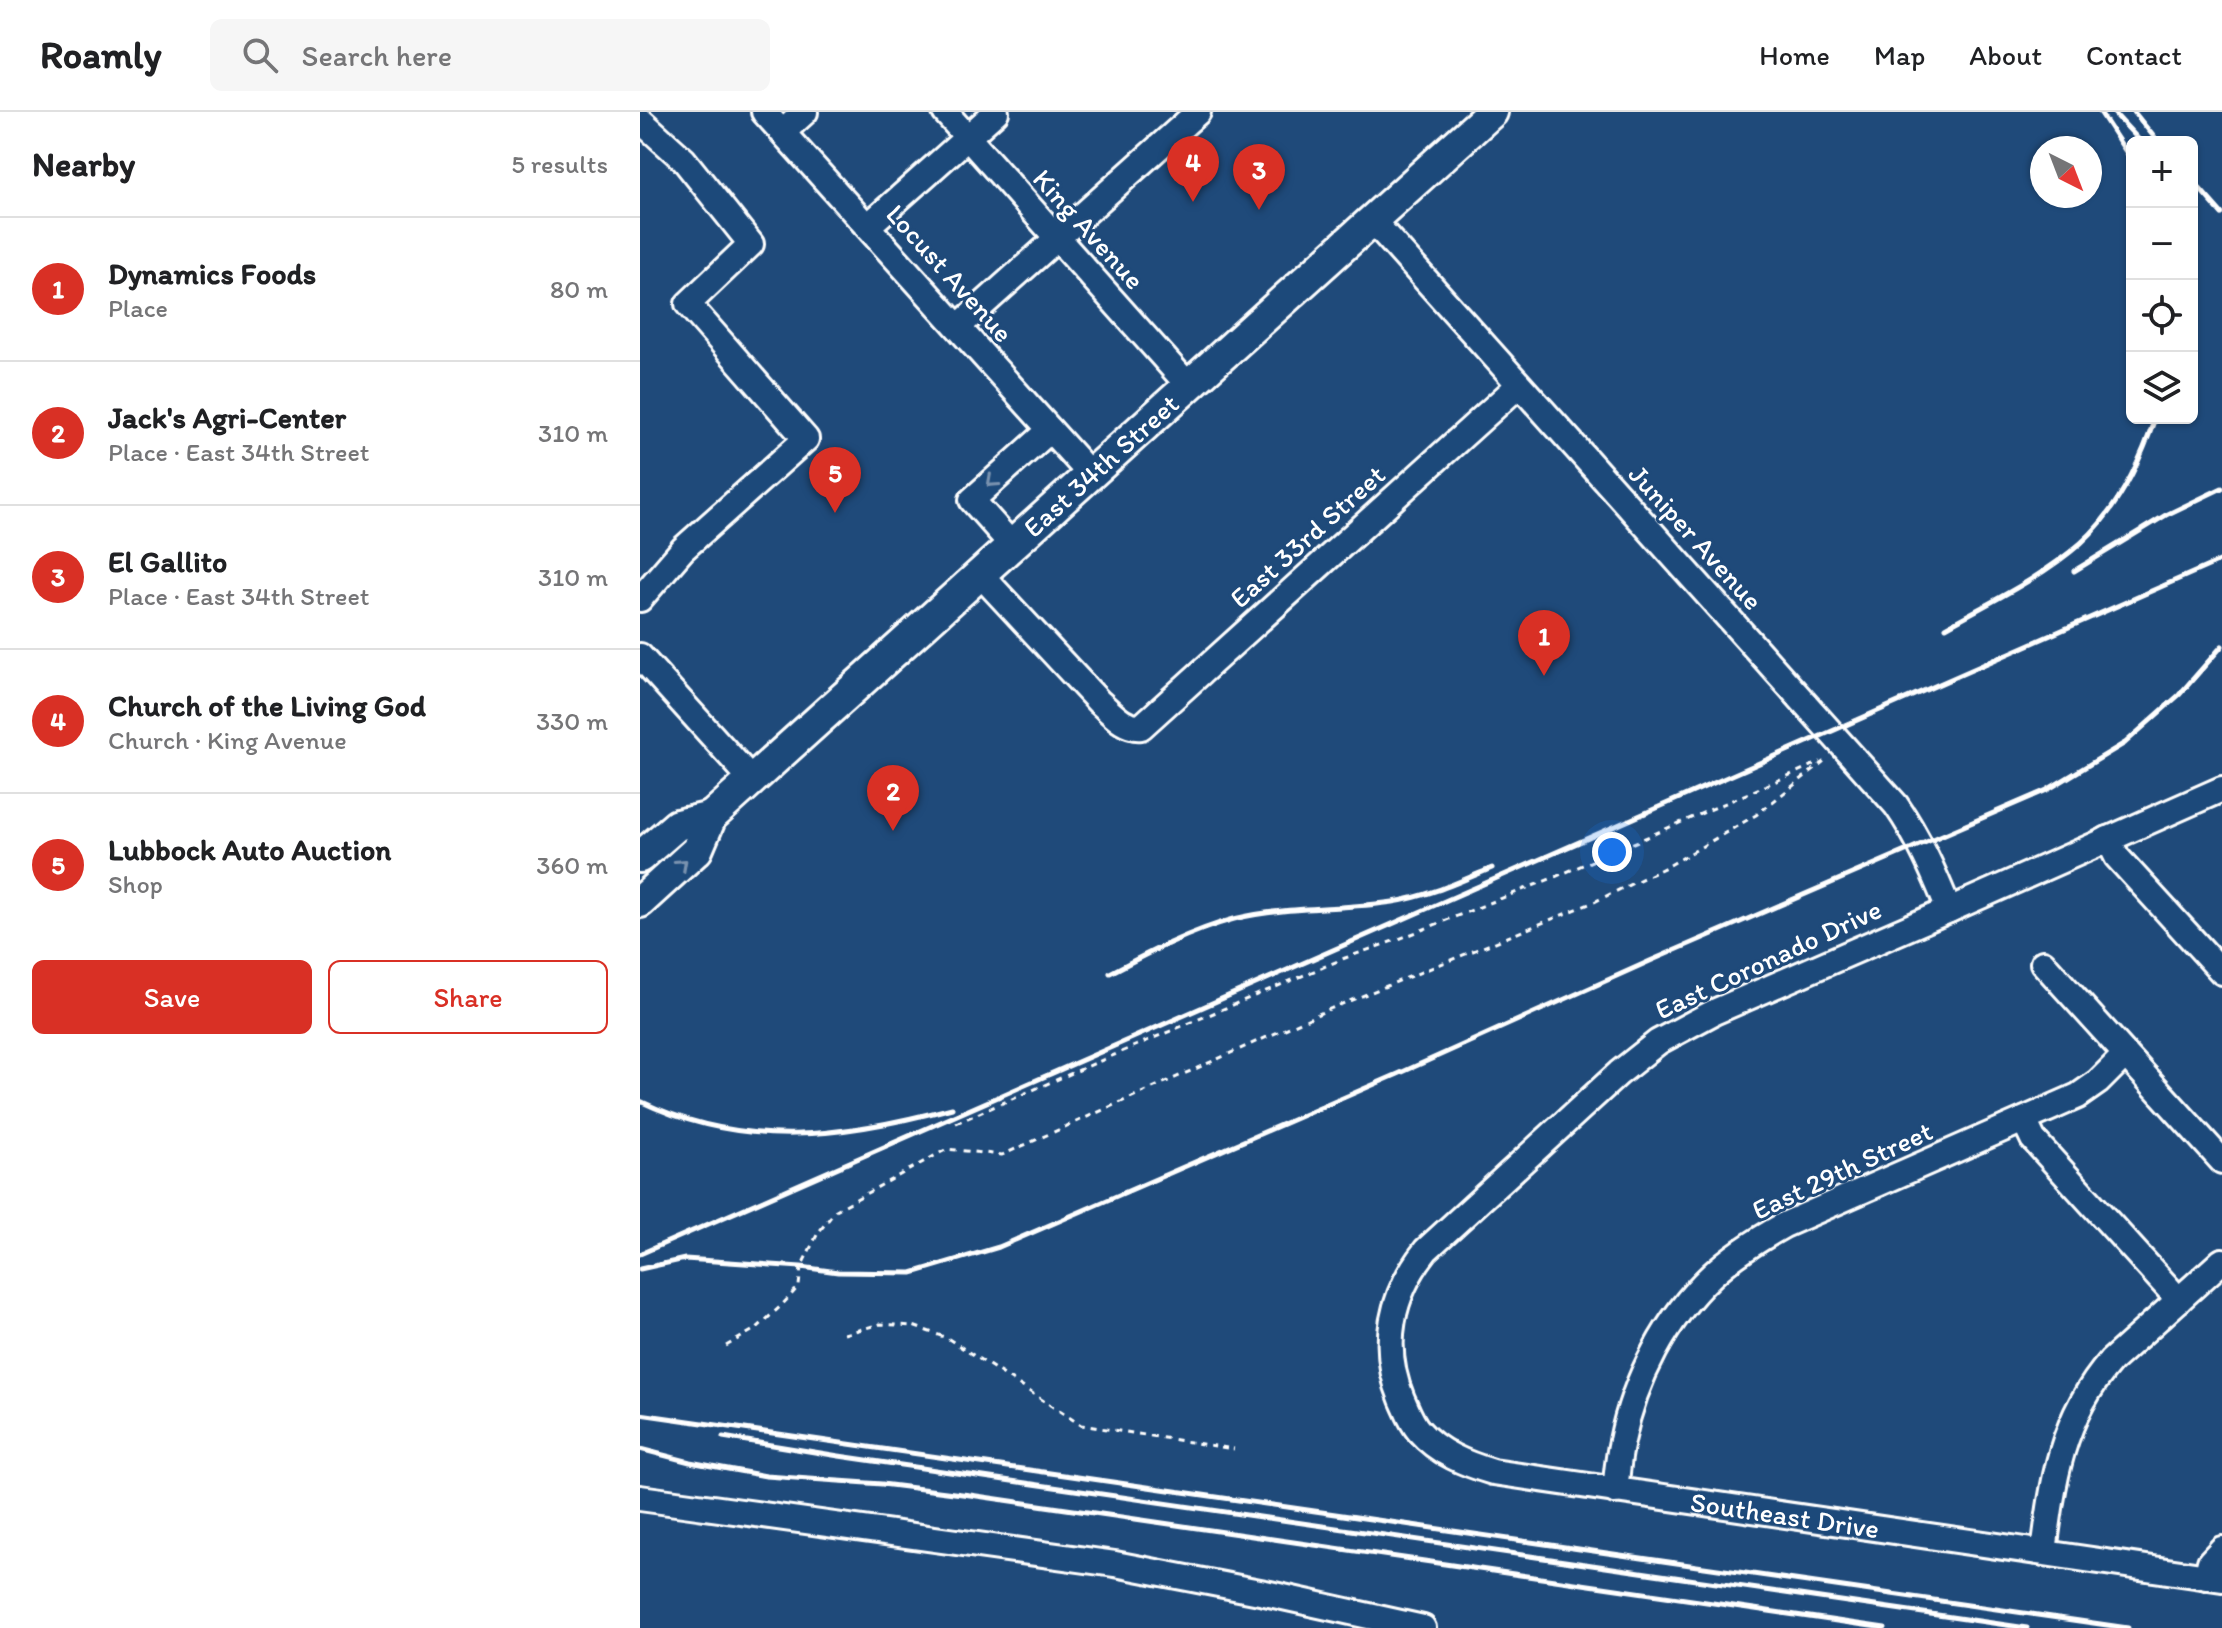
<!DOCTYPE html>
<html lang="en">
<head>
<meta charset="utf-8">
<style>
  body { margin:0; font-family:Itim,sans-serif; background:#f6f6f6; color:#202124 }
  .controls { position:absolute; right:24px; top:24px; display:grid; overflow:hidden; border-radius:12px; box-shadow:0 2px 6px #0004 }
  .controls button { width:72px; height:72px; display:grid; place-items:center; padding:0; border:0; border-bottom:2px solid #e0e0e0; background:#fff; color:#202124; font:40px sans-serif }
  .compass { position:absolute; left:1390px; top:24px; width:72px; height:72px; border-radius:50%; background:#fff; box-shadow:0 2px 6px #0004; rotate:138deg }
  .you { position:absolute; left:972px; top:740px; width:28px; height:28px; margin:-20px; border:6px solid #fff; border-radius:50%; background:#1a73e8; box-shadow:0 0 0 12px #1a73e833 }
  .badge { display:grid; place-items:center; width:52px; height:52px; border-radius:50%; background:#d93025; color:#fff; font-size:26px; font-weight:700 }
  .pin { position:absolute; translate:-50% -66px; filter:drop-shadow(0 2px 4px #0008) }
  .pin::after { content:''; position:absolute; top:42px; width:28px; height:24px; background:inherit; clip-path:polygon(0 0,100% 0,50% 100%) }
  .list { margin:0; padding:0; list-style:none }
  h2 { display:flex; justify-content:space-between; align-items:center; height:104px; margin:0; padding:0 32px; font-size:34px }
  h2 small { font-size:26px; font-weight:400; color:#757577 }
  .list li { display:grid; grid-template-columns:52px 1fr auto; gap:24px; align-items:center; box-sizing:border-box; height:144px; padding:0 32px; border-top:2px solid #e0e0e0 }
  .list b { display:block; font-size:30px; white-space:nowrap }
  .list p { margin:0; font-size:26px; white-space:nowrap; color:#757577 }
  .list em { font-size:26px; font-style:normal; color:#757577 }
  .actions { display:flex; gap:16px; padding:24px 32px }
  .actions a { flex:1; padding:18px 0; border:2px solid #d93025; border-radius:12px; text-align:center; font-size:28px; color:#d93025 }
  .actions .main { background:#d93025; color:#fff }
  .icon { flex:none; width:44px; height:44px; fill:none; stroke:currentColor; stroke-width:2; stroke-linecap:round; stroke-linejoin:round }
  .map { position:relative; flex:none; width:1582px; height:1516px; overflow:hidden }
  header { display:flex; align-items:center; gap:48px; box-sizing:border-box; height:112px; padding:0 40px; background:#fff; border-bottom:2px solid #e0e0e0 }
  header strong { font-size:38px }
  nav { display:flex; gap:44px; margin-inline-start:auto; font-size:28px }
  .search { width:560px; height:72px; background:#f6f6f6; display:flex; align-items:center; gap:20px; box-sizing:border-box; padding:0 28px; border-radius:12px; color:#757577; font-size:30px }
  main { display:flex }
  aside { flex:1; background:#fff }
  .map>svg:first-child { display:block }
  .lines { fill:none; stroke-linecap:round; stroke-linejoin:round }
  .minor-casing { stroke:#fff; stroke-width:30 }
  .major-casing { stroke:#fff; stroke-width:36 }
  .path { stroke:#fff; stroke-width:3; stroke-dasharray:6 6; stroke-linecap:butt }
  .minor { stroke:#1f4a7a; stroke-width:24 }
  .major { stroke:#1f4a7a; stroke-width:30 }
  .rail { stroke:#fff; stroke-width:5 }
  .oneway { stroke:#7992af }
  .labels { text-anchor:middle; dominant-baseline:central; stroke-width:6; stroke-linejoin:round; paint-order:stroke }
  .street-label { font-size:28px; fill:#fff; stroke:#1f4a7a }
</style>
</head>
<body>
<header>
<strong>Roamly</strong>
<div class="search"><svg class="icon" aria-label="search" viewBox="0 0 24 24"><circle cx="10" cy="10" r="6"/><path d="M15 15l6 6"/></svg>Search here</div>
<nav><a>Home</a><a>Map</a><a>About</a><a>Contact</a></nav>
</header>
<main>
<aside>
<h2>Nearby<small>5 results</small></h2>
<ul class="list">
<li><span class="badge">1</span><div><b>Dynamics Foods</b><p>Place</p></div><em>80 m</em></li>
<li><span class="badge">2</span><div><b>Jack's Agri-Center</b><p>Place · East 34th Street</p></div><em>310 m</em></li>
<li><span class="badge">3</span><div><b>El Gallito</b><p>Place · East 34th Street</p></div><em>310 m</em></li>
<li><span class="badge">4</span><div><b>Church of the Living God</b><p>Church · King Avenue</p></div><em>330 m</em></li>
<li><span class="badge">5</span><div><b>Lubbock Auto Auction</b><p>Shop</p></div><em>360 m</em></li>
</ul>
<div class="actions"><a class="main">Save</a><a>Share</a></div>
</aside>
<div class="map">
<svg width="1582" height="1516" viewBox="0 0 1582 1516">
  <rect width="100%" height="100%" fill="#1f4a7a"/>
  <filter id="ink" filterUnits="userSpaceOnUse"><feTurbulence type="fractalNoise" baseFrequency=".0125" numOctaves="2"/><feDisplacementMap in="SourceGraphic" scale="16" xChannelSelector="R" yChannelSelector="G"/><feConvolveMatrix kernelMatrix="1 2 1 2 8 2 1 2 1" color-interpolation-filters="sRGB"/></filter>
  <g filter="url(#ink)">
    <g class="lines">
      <g class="minor-casing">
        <g id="minor">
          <path d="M124,0L450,362"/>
          <path d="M305,0L549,274"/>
          <path d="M143,20L165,0"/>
          <path d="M733,109L1256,693C1279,726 1294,761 1309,798"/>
          <path d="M228,114L356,0"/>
          <path d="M318,215L558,0"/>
          <path d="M372,433L332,388L410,318"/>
          <path d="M340,462L459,590C471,600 484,617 501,615L879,273"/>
          <path d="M0,487L43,437L166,327L48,192L111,132L44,48L0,8"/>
          <path d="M0,544L112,668"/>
          <path id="s1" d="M1582,677L1309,798L1074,900L1018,930L979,961L786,1138C751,1182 740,1234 762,1287C767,1298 771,1310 779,1319C798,1341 826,1352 853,1360L1582,1467"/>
          <path d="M1468,727L1477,745L1582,860"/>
          <path d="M1403,851L1582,1049"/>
          <path d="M1384,1008L1393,1027L1539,1188"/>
          <path d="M975,1379C977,1362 978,1346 982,1329C994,1268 1027,1205 1072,1163C1093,1143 1119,1127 1144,1113L1438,984L1458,970L1485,943"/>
          <path d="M0,1386L475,1452L625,1481L783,1516"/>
          <path d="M1404,1440C1413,1369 1421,1306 1471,1249L1582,1149"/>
          <path d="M1566,1465L1570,1450L1582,1437"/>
        </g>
      </g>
      <g class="major-casing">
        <g id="major">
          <path d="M0,745L37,713L71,705"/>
          <path id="s2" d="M0,790L57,738L71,705L852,0"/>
        </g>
      </g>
      <g class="path">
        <path d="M316,1011L509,928L705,846L759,827L915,765L1180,650"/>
        <path d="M204,1222L240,1212L273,1214L307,1226L441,1313L594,1337"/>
        <path d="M86,1234L117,1216L142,1193L159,1174L161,1155L178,1121L196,1098L307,1037L362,1043L692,896L954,790L1030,753L1116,703L1187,647"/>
      </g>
      <use href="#minor" class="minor"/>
      <use href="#major" class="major"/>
      <g class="rail">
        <path d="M1460,0L1492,49"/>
        <path d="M1473,0L1501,30"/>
        <path d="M1494,0L1518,30"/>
        <path d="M1552,68L1582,102"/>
        <path d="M1434,459L1526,403L1582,376"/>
        <path d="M1306,515C1352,489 1401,466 1441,431C1477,399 1500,351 1515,306"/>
        <path d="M470,861C510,840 550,819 594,807C646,794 701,798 753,790C787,785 821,769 852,756"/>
        <path d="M0,989C104,1039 205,1025 312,996"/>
        <path d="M0,1142L1582,448"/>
        <path d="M0,1157L45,1147L161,1155L198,1160L272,1161L359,1135L758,962L1010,849L1407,678L1485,631L1539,583L1582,534"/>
        <path d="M0,1302L1488,1516"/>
        <path d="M83,1325L199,1344L1387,1516"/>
        <path d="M0,1337L50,1350L126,1364L242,1372L330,1383L1245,1516"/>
      </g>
    </g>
    <defs><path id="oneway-chevron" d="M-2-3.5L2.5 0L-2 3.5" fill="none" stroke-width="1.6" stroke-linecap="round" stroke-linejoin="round" transform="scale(2)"/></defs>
    <g class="oneway">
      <use href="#oneway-chevron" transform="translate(352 370) rotate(138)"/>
      <use href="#oneway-chevron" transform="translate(42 752) rotate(-42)"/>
    </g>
  </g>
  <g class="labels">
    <g class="street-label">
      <text transform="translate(449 117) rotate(48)">King Avenue</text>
      <text transform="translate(310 161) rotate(48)">Locust Avenue</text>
      <text stroke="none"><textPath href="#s2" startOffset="638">East 34th Street</textPath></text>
      <text transform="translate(667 424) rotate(-42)">East 33rd Street</text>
      <text transform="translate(1056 425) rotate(48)">Juniper Avenue</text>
      <text transform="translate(1128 847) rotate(-25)">East Coronado Drive</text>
      <text transform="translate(1202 1058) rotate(-25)">East 29th Street</text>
      <text stroke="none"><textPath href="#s1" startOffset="1506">Southeast Drive</textPath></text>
    </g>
  </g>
</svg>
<div class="controls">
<button>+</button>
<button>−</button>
<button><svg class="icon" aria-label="locate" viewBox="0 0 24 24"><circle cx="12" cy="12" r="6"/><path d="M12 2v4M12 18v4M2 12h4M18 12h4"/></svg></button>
<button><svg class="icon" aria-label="layers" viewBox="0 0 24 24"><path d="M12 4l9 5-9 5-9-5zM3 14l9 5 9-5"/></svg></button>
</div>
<svg class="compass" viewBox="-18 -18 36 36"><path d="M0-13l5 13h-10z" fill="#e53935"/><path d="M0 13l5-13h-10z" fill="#757577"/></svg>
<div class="you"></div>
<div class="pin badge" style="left:904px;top:564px">1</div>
<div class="pin badge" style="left:253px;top:719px">2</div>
<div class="pin badge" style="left:619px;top:98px">3</div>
<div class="pin badge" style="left:553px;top:90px">4</div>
<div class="pin badge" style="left:195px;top:401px">5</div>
</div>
</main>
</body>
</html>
